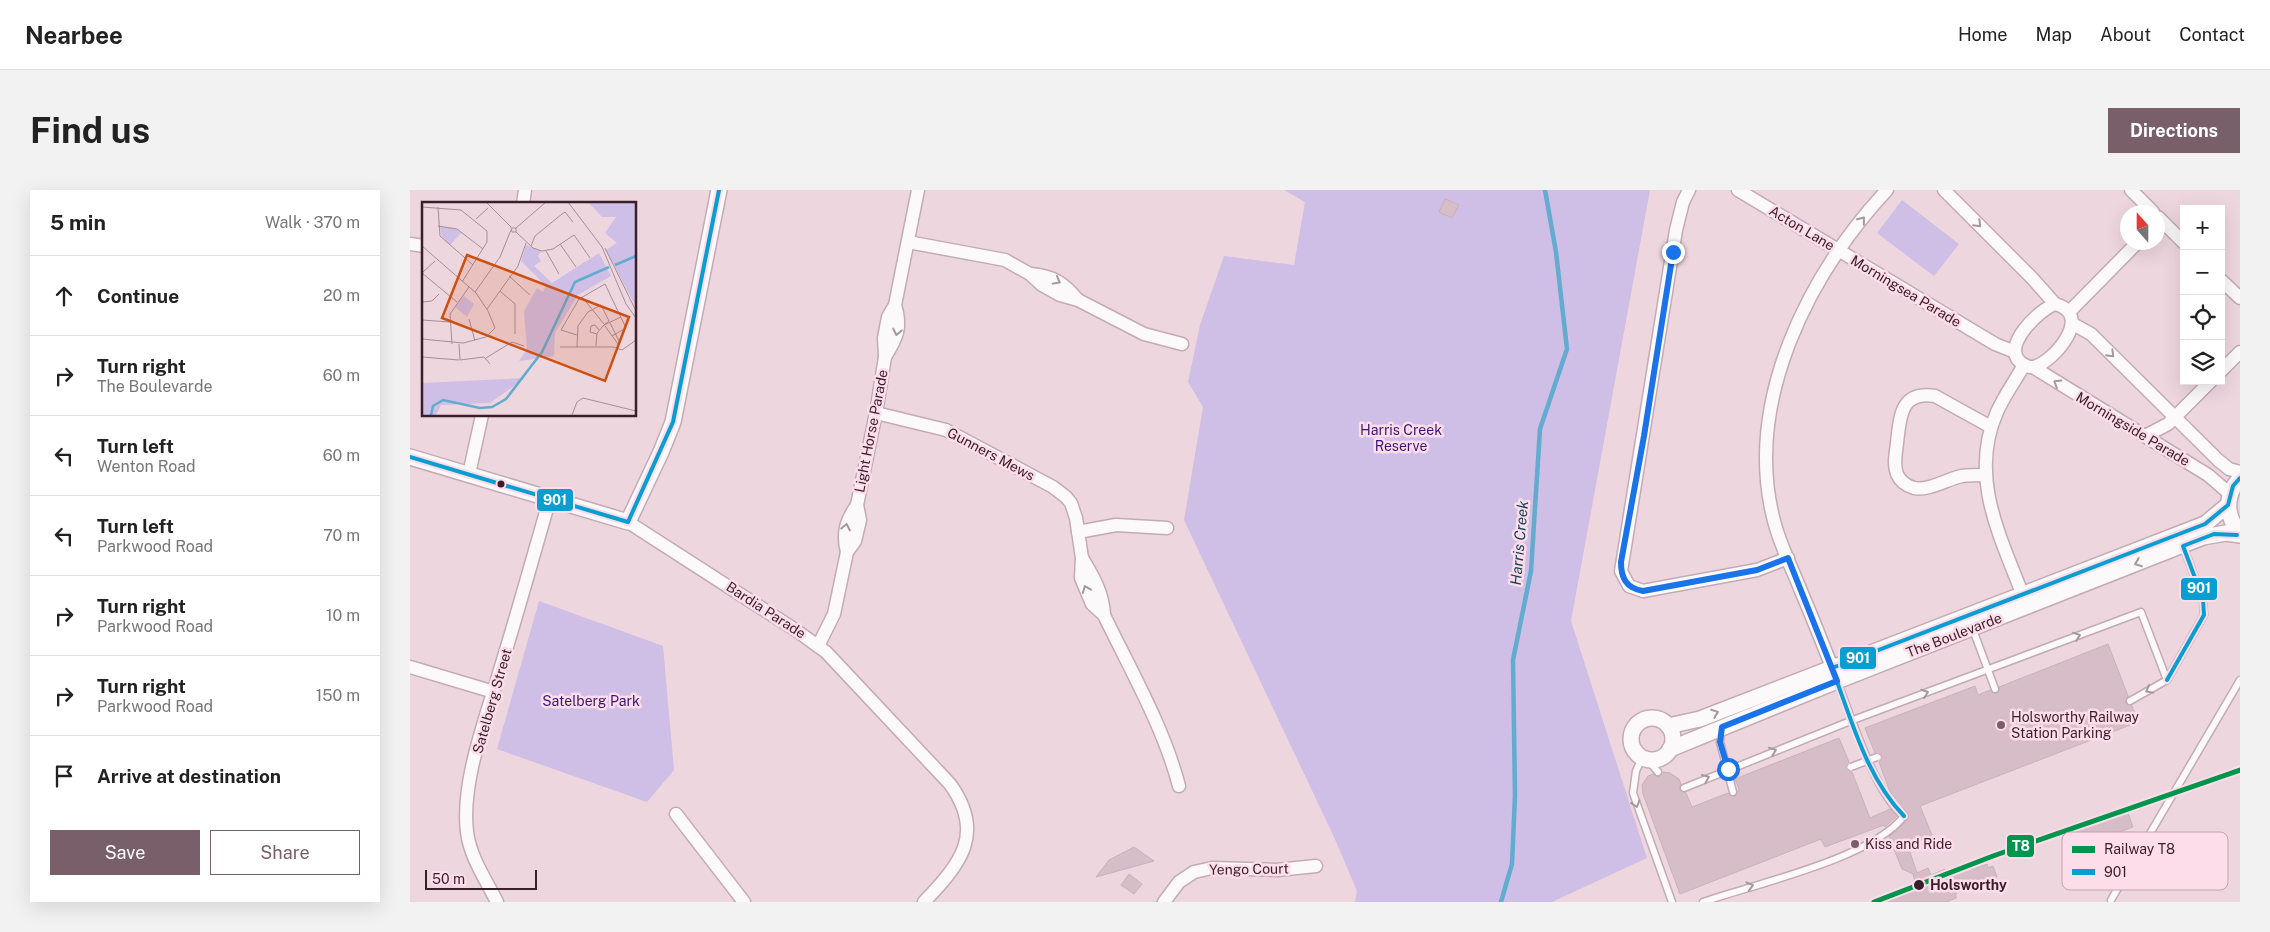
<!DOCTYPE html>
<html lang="en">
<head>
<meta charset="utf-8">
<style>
  body { margin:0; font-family:"Public Sans",sans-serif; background:#f2f2f2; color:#222 }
  .controls { position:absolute; right:15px; top:15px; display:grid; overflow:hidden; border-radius:0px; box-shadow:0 5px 20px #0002 }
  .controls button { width:45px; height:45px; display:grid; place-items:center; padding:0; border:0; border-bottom:1px solid #e0e0e0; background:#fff; color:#222; font:25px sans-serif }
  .compass { position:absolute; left:1710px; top:15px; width:45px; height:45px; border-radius:50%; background:#fff; box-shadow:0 5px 20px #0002; rotate:339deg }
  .scale { position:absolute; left:15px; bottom:12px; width:112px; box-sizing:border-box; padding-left:5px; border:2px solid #3a1f2b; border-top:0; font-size:14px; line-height:18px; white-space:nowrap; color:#3a1f2b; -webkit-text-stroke:4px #fcdde9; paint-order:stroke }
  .stop { position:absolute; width:15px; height:15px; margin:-11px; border:4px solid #1a73e8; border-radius:50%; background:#fff }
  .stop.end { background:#1a73e8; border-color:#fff; box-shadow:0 1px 5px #0008 }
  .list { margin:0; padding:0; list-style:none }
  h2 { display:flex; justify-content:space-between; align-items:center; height:65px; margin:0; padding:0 20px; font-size:21px }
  h2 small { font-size:16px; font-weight:400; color:#767676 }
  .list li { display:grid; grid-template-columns:32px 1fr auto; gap:15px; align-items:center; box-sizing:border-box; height:80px; padding:0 20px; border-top:1px solid #e0e0e0 }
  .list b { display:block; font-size:19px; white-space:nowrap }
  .list p { margin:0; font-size:16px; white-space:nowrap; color:#767676 }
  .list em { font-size:16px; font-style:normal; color:#767676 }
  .actions { display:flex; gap:10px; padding:15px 20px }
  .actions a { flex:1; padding:11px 0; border:1px solid #795f6a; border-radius:0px; text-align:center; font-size:18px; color:#795f6a }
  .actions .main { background:#795f6a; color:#fff }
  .icon { flex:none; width:28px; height:28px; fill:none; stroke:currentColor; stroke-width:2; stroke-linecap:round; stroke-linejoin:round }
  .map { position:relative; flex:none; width:1830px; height:712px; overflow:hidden; border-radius:0px }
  header { display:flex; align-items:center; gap:30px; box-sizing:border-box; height:70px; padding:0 25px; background:#fff; border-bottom:1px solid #e0e0e0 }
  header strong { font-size:24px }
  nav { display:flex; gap:28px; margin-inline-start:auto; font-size:18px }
  .intro { display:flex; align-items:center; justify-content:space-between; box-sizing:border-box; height:120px; padding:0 30px }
  h1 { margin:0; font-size:35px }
  .button { padding:12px 22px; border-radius:0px; background:#795f6a; color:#fff; font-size:18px; font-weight:700 }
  main { display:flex; gap:30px; padding:0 30px }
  aside { flex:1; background:#fff; border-radius:0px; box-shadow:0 5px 20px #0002 }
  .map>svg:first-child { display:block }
  .green { fill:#cfbee5 }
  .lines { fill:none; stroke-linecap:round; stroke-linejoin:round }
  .stream { stroke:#63abcf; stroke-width:4.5 }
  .building { fill:#d6bdc7; stroke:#c9b1bb }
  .service-casing { stroke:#c3abb5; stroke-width:9 }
  .minor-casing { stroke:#c3abb5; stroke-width:15 }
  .tertiary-casing { stroke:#c3abb5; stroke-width:18 }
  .service { stroke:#fcf9fa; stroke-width:6 }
  .minor { stroke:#fcf9fa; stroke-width:12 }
  .tertiary { stroke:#fcf9fa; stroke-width:15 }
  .service-bridge-casing { stroke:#c3abb5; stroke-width:9; stroke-linecap:butt }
  .service-bridge { stroke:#fcf9fa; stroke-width:6 }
  .bus-1-casing { stroke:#fcdde9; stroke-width:8 }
  .bus-1 { stroke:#099ed2; stroke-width:4 }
  .rail-1-casing { stroke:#fcdde9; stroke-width:9 }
  .rail-1 { stroke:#00954c; stroke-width:5 }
  .oneway { stroke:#a5979d }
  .route { stroke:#1a73e8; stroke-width:6 }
  .bus-dot { fill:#3a1f2b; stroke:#fcdde9; stroke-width:2 }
  .poi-dot { fill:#795f6a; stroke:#fcdde9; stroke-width:2 }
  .labels { text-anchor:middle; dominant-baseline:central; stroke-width:5; stroke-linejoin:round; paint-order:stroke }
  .street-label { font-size:14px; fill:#3a1f2b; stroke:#fcdde9 }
  .park-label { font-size:14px; fill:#391676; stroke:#fcdde9 }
  .poi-label { font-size:14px; fill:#3a1f2b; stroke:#fcdde9; text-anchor:start }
  .stop-label { font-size:14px; font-weight:bold; fill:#3a1f2b; stroke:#fcdde9; text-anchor:start }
  .water-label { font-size:15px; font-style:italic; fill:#164257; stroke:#fcdde9 }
  .inset-river { fill:none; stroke:#63abcf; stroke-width:2.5 }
  .inset-road { fill:none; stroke:#a68d97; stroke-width:1 }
  .view { fill:#ce5011; fill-opacity:0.15; stroke:#ce5011; stroke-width:2.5 }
  .inset-edge { fill:none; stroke:#3a1f2b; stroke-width:2.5 }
  .key { fill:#fcdde9; stroke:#c2a4b0; stroke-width:1 }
  .key-label { font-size:14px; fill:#3a1f2b }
  .line-badge { stroke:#fcdde9; stroke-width:2 }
  .badge-label { font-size:14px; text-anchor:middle; font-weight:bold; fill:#fff }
</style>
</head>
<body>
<header>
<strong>Nearbee</strong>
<nav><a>Home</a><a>Map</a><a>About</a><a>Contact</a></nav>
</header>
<div class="intro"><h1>Find us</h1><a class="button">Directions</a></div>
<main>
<aside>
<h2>5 min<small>Walk · 370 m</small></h2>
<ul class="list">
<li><svg class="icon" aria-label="ahead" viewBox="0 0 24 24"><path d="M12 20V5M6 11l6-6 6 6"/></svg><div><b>Continue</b></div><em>20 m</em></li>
<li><svg class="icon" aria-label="right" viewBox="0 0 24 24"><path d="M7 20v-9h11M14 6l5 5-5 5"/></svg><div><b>Turn right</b><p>The Boulevarde</p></div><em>60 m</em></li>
<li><svg class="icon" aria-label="left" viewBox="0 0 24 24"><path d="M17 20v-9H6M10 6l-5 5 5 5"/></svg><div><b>Turn left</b><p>Wenton Road</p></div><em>60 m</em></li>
<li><svg class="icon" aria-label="left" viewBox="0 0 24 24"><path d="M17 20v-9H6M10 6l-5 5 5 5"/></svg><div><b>Turn left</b><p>Parkwood Road</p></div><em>70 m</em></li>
<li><svg class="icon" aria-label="right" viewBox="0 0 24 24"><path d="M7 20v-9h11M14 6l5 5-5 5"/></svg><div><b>Turn right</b><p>Parkwood Road</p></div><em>10 m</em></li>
<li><svg class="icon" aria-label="right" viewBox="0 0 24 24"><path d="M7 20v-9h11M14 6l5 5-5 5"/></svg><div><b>Turn right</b><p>Parkwood Road</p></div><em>150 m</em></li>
<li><svg class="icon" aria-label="arrive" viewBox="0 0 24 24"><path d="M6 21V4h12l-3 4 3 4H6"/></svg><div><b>Arrive at destination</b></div></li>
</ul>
<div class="actions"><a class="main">Save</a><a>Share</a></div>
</aside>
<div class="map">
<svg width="1830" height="712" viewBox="0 0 1830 712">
  <rect width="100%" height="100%" fill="#eed6df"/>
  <g class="green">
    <path d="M874,0H1240L1161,431L1237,668L1142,712H945L947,701L924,647L774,330L793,217L778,192L790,135L814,66L884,75L895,12Z"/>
    <path d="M1492,10L1549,54L1524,86L1467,43Z"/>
    <path d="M129,411L253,456L264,580L237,612L87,559Z"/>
  </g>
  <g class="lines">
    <path class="stream" d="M1091,712L1102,674L1105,606L1103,470L1121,381L1130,239L1157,159L1146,62L1135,0"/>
  </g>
  <g class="building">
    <path d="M1035,9L1049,15L1042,28L1029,22Z"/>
    <path d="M1698,454L1718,506L1715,513L1722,516L1728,532L1510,616L1522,645L1504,653L1505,656L1499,659L1507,683L1518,678L1521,685L1535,679L1538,686L1562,677L1563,679L1577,674L1578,678L1583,676L1587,687L1546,702V708L1537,712H1477L1507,699L1503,684L1492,679L1479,647L1497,630L1499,625L1480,602L1469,572L1472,568L1471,565L1465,563L1455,538L1565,496L1568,505L1580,500L1586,504L1590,500L1589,497Z"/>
    <path d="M1429,548L1439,572L1436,578L1442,582L1460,628L1480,619L1487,626L1475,637L1474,635L1415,657L1411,649L1270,704L1233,604L1232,595L1238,586L1243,584L1249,587L1253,582L1260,583L1269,589L1271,594L1270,600L1276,603L1282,617L1318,603L1325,607L1329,599L1325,589Z"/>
    <path d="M1718,623L1723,637L1664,659L1658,643Z"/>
    <path d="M724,657L744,671L686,687L699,670Z"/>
    <path d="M719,684L732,694L724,704L711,695Z"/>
  </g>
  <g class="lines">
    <g class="service-casing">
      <g id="service">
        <path d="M1562,437L1585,499"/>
        <path d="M1720,511L1757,490L1794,425L1793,409L1773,356"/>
        <path d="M1311,538L1310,552L1323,602"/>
        <path d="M1232,568L1226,581L1223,603L1262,712"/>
        <path d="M1238,570L1248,582"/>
        <path d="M1274,598L1443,530L1731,422L1757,490"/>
        <path d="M1701,710L1830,490"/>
        <path d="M1293,712C1345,694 1463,668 1494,626C1465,604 1441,526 1427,491"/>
      </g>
    </g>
    <g class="minor-casing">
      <g id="minor">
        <path d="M1279,0L1273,12L1266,40L1211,381L1219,396L1233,401L1347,380L1378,368"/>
        <path d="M1328,0L1585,154L1605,162"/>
        <path d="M1534,0L1622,88L1645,114"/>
        <path d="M1721,0L1743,22"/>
        <path d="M113,14L115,0"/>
        <path d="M1748,27L1774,53"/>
        <path d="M498,52L595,70L620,84L632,95L650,105L668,110L734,144L772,154"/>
        <path d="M0,54L14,56"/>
        <path d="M620,84C643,86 653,92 668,110"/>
        <path d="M1811,90L1830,108"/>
        <path d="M1645,114C1684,124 1645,171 1624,177C1620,178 1614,175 1610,172C1592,155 1629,120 1645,114Z"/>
        <path d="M1660,121L1728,52"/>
        <path d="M1663,134L1681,144L1808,270L1819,279L1830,282"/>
        <path d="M475,167C487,148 492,137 485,115"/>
        <path d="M1623,177L1798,285L1820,304"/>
        <path d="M1811,181L1830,162"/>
        <path d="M466,223L536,240L643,297L656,307L661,313L666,328L672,368L671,388L682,414L694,425C720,479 754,538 769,596"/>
        <path d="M1735,246L1758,234L1801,191"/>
        <path d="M59,284L72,225"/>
        <path d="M1575,285C1568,285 1560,285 1552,286C1537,289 1519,301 1504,298C1497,296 1490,291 1487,284C1483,274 1486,263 1487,253C1490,228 1490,200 1525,206L1581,237"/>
        <path d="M218,332L387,441L416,462L540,594C576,644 550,674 514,712"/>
        <path d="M668,342L706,335L757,338"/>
        <path d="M437,362C432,343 436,331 447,315"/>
        <path d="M672,368C683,386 693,403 694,425"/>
        <path d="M1612,403C1589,344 1559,285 1587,222C1594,206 1605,191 1614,175"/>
        <path d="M408,456L424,424L437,362L445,351L450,330L447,315L466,223L475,167L474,148L478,127L485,115L508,0"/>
        <path d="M0,477L84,502"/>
        <path d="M1425,485C1414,457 1403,429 1391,401C1382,378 1370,355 1364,331C1333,213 1398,85 1477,0"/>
        <path d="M266,624L334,712"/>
        <path d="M87,712C76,690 60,667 57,642C51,593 75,531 89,483C107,425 123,367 140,308"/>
        <path d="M754,712L769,692L784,682L802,678L867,680L906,676"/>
      </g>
    </g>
    <g class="tertiary-casing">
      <g id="tertiary">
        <path d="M0,267L218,332L251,262L263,232L309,0"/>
        <path d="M1830,288C1815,305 1815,326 1830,343"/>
        <circle cx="1242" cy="549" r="21"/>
        <path d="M1258,536L1290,529L1795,334L1818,315"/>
        <path d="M1260,559L1427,491L1793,347L1816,343L1830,345"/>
      </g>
    </g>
    <use href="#service" class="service"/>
    <use href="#minor" class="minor"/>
    <use href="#tertiary" class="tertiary"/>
    <g class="service-bridge-casing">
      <path id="service-bridge" d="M1441,577L1467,567"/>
    </g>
    <use href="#service-bridge" class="service-bridge"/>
    <g class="bus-1-casing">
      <g id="bus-1">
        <path d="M0,267L218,332"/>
        <path d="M218,332L263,232L309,0"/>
        <path d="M1757,490L1794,425L1793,409L1773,356L1804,344L1827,345"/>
        <path d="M1494,626C1456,587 1441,528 1422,478L1795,334L1818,315L1823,296L1830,288"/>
      </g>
    </g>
    <use href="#bus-1" class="bus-1"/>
    <g class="rail-1-casing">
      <path id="rail-1" d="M1464,712L1583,666L1830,580"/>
    </g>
    <use href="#rail-1" class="rail-1"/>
  </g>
  <defs><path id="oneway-chevron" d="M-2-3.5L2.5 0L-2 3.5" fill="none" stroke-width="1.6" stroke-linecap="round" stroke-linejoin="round" transform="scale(1.25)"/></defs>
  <g class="oneway">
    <use href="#oneway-chevron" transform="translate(1452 30) rotate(-51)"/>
    <use href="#oneway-chevron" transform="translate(1568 34) rotate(45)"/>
    <use href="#oneway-chevron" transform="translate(647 91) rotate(29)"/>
    <use href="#oneway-chevron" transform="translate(487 142) rotate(102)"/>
    <use href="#oneway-chevron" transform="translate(1701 164) rotate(45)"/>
    <use href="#oneway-chevron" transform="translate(1647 193) rotate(-148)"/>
    <use href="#oneway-chevron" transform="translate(436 337) rotate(-79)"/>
    <use href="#oneway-chevron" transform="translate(1728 373) rotate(159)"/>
    <use href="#oneway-chevron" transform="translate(676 399) rotate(-112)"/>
    <use href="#oneway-chevron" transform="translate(1667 446) rotate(-21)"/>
    <use href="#oneway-chevron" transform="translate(1739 500) rotate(151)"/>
    <use href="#oneway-chevron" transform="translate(1515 503) rotate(-20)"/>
    <use href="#oneway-chevron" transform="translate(1305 523) rotate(-21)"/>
    <use href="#oneway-chevron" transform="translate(1363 561) rotate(-22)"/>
    <use href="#oneway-chevron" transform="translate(1296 588) rotate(-23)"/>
    <use href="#oneway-chevron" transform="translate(1226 614) rotate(73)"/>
    <use href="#oneway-chevron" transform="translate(1340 696) rotate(-16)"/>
  </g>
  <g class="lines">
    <path class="route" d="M1263,62L1234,246L1211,372C1211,388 1216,398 1233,401L1347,380L1378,368L1427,491L1312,537L1310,552L1318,579"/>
  </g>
  <g class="bus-dot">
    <circle cx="91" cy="294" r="4.5"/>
    <circle cx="1509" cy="695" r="6"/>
  </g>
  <g class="poi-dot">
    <circle cx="1591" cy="535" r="5"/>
    <circle cx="1445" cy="654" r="5"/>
  </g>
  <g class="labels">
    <g class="street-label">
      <text transform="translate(1392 38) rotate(31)">Acton Lane</text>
      <text transform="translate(1496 101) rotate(31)">Morningsea Parade</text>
      <text transform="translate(1723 239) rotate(31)">Morningside Parade</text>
      <text transform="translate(461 241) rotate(-79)">Light Horse Parade</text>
      <text transform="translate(581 264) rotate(28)">Gunners Mews</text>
      <text transform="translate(356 420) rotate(33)">Bardia Parade</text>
      <text transform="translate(1544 445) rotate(-21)">The Boulevarde</text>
      <text transform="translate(82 511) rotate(-74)">Satelberg Street</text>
      <text transform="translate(839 679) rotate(-1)">Yengo Court</text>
    </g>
    <g class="park-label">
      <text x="991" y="240">Harris Creek<tspan x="991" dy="16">Reserve</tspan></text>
      <text x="181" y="511">Satelberg Park</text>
    </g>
    <g class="poi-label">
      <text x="1601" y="527">Holsworthy Railway<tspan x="1601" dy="16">Station Parking</tspan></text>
      <text x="1455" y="654">Kiss and Ride</text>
    </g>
    <g class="stop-label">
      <text x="1520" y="695">Holsworthy</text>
    </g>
    <g class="water-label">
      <text transform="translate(1109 353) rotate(-85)">Harris Creek</text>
    </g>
  </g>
  <g transform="translate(12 12)">
    <rect width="214" height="214" fill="#eed6df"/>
    <path d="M166,0H214V105L184,48L195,41L183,31L194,15H180ZM18,25L33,26L39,31L28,43L20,35ZM104,43L119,49L116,54L119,59L112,64L130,81L177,51L189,74L156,93L133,131L132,154L97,159L105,147L102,109L115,86L121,90L124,84L99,59ZM42,94L52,102L45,115L33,105ZM103,176L68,201L19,203L14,213H0V181Z" fill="#cfbee5"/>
    <path class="inset-river" d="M193,63L214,54M9,213L11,204L21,198L58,206L70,205L84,197L120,150L153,80L187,65"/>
    <path class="inset-road" d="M64,0L89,25L90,30H94V26H90M146,0L180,45L204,102L214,116M0,5L39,8L65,29V40L40,80M16,5L18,34L51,63M54,17L66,6M16,24L35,27L61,47M94,26L124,0M94,30L111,46L120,49L131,47L152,33L168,56M138,42L154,65M0,44L54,91L66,109L73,126L64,135L41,141L0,137M109,44L113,34L140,12L143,10L151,20M183,46L214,109M124,49L137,72M0,71L35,100M0,71L13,59M87,74L108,93M78,89L93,102V132M53,90L78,55L89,28M160,95L182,122M0,100L10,99L17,92M65,107L96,64L104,41M47,117L53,139M0,118L28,120M187,119L182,123L199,115M188,121L198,141M183,124L196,142M175,132L168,130L169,124L173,123L177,128M155,133L139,128L157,97L183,82L204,126L190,134M30,142L28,112L47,85M37,142L38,158L62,155L68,162M174,144L175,131L182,123M138,145H192L200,148L214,138M155,145L156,124L166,110L179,103L187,119M0,155L37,158M64,156L90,140L102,144M150,213L155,200L161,196L214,209"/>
    <path class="view" d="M45,53L207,115L183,179L20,116Z"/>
    <rect width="214" height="214" class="inset-edge"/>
  </g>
  <rect x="1652" y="642" width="166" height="58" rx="8" class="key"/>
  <rect x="1662" y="656" width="23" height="7" fill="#00954c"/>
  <rect x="1662" y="679" width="23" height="6" fill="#099ed2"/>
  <g class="key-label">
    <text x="1694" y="664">Railway T8</text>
    <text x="1694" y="687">901</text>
  </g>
  <g class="line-badge">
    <rect x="126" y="298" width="38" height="24" rx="5" fill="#099ed2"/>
    <rect x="1770" y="387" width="38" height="24" rx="5" fill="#099ed2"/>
    <rect x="1429" y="456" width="38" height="24" rx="5" fill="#099ed2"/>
    <rect x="1596" y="644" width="29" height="24" rx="5" fill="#00954c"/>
  </g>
  <g class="badge-label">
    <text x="145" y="315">901</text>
    <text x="1789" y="403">901</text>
    <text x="1448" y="473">901</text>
    <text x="1611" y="661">T8</text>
  </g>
</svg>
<div class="controls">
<button>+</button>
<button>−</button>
<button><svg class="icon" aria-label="locate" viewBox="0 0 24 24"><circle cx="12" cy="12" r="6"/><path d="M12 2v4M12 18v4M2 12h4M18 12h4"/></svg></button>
<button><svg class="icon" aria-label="layers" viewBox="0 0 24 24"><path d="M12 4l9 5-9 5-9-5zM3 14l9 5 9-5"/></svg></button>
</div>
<svg class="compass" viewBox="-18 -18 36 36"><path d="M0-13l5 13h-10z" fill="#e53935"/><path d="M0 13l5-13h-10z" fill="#767676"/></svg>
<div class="scale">50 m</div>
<div class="stop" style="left:1318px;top:579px"></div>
<div class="stop end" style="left:1263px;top:62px"></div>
</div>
</main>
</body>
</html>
